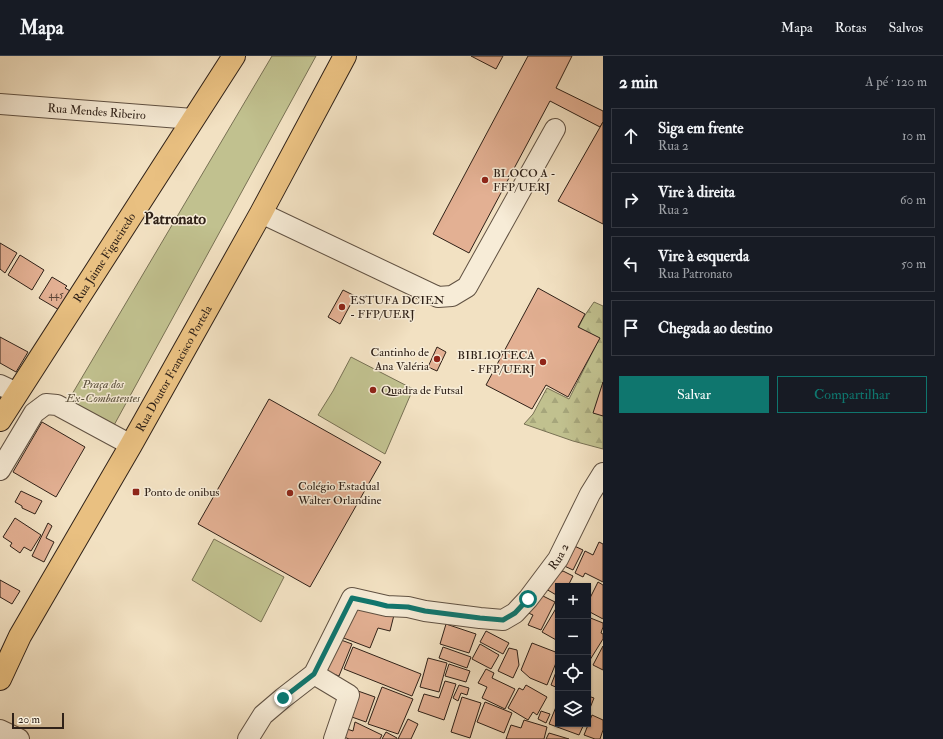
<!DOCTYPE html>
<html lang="pt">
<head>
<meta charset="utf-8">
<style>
  body { margin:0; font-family:"IM FELL Double Pica",serif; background:#20242c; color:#f1f3f6 }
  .controls { position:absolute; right:12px; bottom:12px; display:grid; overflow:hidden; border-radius:0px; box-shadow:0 1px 3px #0004 }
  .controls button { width:36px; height:36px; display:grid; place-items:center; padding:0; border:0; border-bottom:1px solid #363941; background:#171b24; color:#f1f3f6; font:20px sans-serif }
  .scale { position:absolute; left:12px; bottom:10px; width:52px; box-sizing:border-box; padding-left:4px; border:2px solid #2f2118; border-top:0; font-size:11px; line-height:14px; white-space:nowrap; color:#2f2118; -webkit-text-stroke:3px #f7ecd7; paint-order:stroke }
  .stop { position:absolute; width:12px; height:12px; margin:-9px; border:3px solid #0f766e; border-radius:50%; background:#fff }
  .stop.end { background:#0f766e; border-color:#fff; box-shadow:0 1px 4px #0008 }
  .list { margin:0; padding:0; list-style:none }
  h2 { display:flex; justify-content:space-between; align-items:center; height:52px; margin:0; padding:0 16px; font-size:17px }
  h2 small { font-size:13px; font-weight:400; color:#9ea1a6 }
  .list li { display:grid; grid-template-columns:26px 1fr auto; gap:12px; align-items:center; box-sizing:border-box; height:56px; margin:0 8px 8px; padding:0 8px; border:1px solid #363941; border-radius:0px }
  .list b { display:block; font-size:15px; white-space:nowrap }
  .list p { margin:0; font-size:13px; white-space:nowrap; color:#9ea1a6 }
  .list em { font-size:13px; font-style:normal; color:#9ea1a6 }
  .actions { display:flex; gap:8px; padding:12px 16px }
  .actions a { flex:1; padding:9px 0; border:1px solid #0f766e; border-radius:0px; text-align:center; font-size:14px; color:#0f766e }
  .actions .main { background:#0f766e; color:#fff }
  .icon { flex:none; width:22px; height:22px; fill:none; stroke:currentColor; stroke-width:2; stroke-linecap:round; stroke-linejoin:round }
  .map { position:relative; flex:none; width:603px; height:683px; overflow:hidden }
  header { display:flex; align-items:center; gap:24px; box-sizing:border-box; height:56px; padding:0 20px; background:#171b24; border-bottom:1px solid #363941 }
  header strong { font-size:19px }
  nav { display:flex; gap:22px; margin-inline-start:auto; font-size:14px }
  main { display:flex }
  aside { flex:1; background:#171b24 }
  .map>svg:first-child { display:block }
  .forest { fill:url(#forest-firs); stroke:#787154 }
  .green { fill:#c1c18f; stroke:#787154 }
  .building { fill:#e3b093; stroke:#2f2118 }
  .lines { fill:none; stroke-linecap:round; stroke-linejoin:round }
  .minor-casing { stroke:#605142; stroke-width:22 }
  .major-casing { stroke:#2f2118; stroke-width:24 }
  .minor { stroke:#f7ecd7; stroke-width:20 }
  .major { stroke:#e9c081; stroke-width:22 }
  .route { stroke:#0f766e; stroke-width:5 }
  .poi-dot { fill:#8f2418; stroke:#f7ecd7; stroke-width:1.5 }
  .labels { text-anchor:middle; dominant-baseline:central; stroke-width:3; stroke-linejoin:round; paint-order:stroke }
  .number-label { font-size:10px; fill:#5c4537 }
  .street-label { font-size:12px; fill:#2f2118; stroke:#f7ecd7 }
  .poi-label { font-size:12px; fill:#2f2118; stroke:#f7ecd7; text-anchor:start }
  .park-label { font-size:12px; font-style:italic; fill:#5b513c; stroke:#f7ecd7 }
  .district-label { font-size:16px; font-weight:bold; fill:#2f2118; stroke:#f7ecd7 }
</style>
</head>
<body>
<header>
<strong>Mapa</strong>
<nav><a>Mapa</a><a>Rotas</a><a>Salvos</a></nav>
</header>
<main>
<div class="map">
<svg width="603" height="683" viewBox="0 0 603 683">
  <defs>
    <pattern id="forest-firs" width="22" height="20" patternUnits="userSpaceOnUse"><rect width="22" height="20" fill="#c1c18f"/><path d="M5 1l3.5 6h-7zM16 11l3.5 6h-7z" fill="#a6a67b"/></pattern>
  </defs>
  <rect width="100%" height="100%" fill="#f2e1c2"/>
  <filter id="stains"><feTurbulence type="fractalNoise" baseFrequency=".005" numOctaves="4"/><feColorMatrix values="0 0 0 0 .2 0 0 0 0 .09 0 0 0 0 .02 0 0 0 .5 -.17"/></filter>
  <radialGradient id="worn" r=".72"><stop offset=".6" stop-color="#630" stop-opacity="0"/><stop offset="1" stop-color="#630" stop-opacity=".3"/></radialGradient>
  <path class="forest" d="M594,246L603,250V393L573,385L524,368L533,358L547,332L569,343L599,283L578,272L585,259Z"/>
  <g class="green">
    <path d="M272,0H316L113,371L68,345Z"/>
    <path d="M351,301L413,333L385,398L318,359L333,335Z"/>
    <path d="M214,483L284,521L261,566L192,524Z"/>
  </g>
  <g class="building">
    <path d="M471,0H503L496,13Z"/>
    <path d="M528,0H572L556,32L603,55V66L600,71L550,45L469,197L433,178Z"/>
    <path d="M603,66V168L558,145Z"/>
    <path d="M0,187L17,197L5,217L0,213Z"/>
    <path d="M20,199L44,214L32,234L8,219Z"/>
    <path d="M52,221L67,230L65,232L72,236L61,255L39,242Z"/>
    <path d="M538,232L585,258L578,271L600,282L568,341L546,329L532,353L486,329Z"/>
    <path d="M343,234L355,240L340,268L328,261Z"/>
    <path d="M0,281L28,296L16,316L0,307Z"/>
    <path d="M437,291L446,296L437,315L428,311Z"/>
    <path d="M603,326V360L593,357Z"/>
    <path d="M269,343L381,406L310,531L198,468Z"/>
    <path d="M42,366L85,391L56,441L13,416Z"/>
    <path d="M21,435L42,445L35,458L22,452V450L15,446Z"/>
    <path d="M15,462L41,479L31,495L24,491L20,497L10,490L12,487L3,481Z"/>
    <path d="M48,467L52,470L46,482L54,486L44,506L32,500Z"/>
    <path d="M599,486L603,488V526L585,517L583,521L575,517L585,495L593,499Z"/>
    <path d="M570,488L583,494L573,514L560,508Z"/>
    <path d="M563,515L573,520L568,530H558V540L546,533L553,521Z"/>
    <path d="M0,524L20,535L12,548L0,541Z"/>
    <path d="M598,526L603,529V563L588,555V546Z"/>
    <path d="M539,538L555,546L541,574L528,569L533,559L526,556Z"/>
    <path d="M357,547L395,555L390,575L378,572L370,592L341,581Z"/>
    <path d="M558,549V585L542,576Z"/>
    <path d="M588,561L603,567V571L601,577L603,578V583L588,607Z"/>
    <path d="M446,568L476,578L469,597L440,588Z"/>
    <path d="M486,575L509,587L503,598L480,586Z"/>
    <path d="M341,584L352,588L339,620L325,615Z"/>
    <path d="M532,587L558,597V602L547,629L530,622L521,614Z"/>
    <path d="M480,588L499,599L491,613L472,603Z"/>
    <path d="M603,590V614L593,609Z"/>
    <path d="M353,591L421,618L412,640L344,613Z"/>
    <path d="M443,591L471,601L467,612L439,602Z"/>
    <path d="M509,592L517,594L519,609L513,622L498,615Z"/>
    <path d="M428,602L447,607L439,636L420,631Z"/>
    <path d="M449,608L470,615L466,626L445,620Z"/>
    <path d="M558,611V632L551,629Z"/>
    <path d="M486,613L494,617L492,622L515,633L505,653L482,642L487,631L478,627Z"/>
    <path d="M445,625L456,628L444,664L418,655L424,638L439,642Z"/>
    <path d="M459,629L469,632L467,639L461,637L458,645L453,642Z"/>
    <path d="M526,629L547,641L537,659L533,656L528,664L508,652L519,632L523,634Z"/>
    <path d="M382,631L413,643L398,678L368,668Z"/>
    <path d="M358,635L375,641L366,666L349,660Z"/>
    <path d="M588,640L594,642L588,657Z"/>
    <path d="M462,641L481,647L470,682L451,676Z"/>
    <path d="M485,646L512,657L504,677L477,666Z"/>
    <path d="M558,646V668H584L579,679L549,668Z"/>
    <path d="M541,655L550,658L546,667L538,663Z"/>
    <path d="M592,659L603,664V674L600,683H595L584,679Z"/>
    <path d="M408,663L418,668L411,683H398Z"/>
    <path d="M524,664L547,671L544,683H506L511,669L521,672Z"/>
    <path d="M355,666L382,679L380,683H349L344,681L347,673L353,675Z"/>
    <path d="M386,676L397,682V683H382Z"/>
    <path d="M549,677L569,683H546Z"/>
  </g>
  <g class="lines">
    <g class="minor-casing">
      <g id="minor">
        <path id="s1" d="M0,48L193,63"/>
        <path d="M261,157L438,241L452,240L467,231L555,73"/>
        <path d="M0,329L17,337"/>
        <path d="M0,414L34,357L46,348L57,349L131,389"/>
        <path d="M314,618L349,639L334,683"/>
        <path d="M0,674L19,683"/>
        <path id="s2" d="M248,683L263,659L283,642L314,618L352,542L387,550L408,551L425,555L480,562L503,564L515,557L528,543L558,503L590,438L603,417"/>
      </g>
    </g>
    <g class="major-casing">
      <g id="major">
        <path id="s3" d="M0,364L234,0"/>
        <path id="s4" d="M0,623L20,580L131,389L261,157L345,0"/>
      </g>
    </g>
    <use href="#minor" class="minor"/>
    <use href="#major" class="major"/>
  </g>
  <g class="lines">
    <path class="route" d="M283,642L314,618L352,542L375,547L387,550L408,551L425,555L480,562L503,564L515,557L528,543"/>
  </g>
  <g class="poi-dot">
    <circle cx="485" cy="124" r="4"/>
    <circle cx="342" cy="251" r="4"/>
    <circle cx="437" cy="303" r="4"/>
    <circle cx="543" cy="306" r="4"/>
    <circle cx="373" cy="334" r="4"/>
    <rect x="132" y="432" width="8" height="8" rx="2"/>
    <circle cx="290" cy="437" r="4"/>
  </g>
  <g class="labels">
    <g class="number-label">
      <text x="56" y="239">445</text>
    </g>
    <g class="street-label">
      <text stroke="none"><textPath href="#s1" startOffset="97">Rua Mendes Ribeiro</textPath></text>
      <text stroke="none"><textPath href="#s3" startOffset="193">Rua Jaime Figueiredo</textPath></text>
      <text stroke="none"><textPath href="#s4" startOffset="356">Rua Doutor Francisco Portela</textPath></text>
      <text stroke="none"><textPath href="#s2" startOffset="417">Rua 2</textPath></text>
    </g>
    <g class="poi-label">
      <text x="493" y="117">BLOCO A -<tspan x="493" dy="14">FFP/UERJ</tspan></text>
      <text x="350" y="244">ESTUFA DCIEN<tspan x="350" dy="14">- FFP/UERJ</tspan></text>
      <text x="429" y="296" text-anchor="end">Cantinho de<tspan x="429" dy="14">Ana Valéria</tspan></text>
      <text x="535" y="299" text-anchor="end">BIBLIOTECA<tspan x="535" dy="14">- FFP/UERJ</tspan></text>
      <text x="381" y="334">Quadra de Futsal</text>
      <text x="298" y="430">Colégio Estadual<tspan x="298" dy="14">Walter Orlandine</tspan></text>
      <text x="144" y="436">Ponto de onibus</text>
    </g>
    <g class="park-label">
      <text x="103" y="328">Praça dos<tspan x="103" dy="14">Ex-Combatentes</tspan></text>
    </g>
    <g class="district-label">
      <text x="175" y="163">Patronato</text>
    </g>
  </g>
  <rect width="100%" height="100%" filter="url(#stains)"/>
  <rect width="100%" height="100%" fill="url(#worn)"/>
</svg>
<div class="controls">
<button>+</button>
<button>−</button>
<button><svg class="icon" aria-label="locate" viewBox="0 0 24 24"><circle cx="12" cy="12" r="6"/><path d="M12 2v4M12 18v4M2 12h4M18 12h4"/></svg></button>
<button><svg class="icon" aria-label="layers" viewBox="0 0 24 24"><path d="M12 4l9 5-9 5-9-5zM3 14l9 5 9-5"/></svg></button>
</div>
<div class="scale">20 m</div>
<div class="stop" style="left:528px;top:543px"></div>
<div class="stop end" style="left:283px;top:642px"></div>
</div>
<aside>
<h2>2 min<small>A pé · 120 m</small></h2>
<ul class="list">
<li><svg class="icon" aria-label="ahead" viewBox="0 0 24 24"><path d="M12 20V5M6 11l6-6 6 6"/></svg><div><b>Siga em frente</b><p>Rua 2</p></div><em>10 m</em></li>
<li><svg class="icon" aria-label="right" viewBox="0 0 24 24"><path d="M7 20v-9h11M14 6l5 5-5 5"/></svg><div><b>Vire à direita</b><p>Rua 2</p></div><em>60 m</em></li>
<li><svg class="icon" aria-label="left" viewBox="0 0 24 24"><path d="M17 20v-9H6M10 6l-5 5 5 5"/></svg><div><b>Vire à esquerda</b><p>Rua Patronato</p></div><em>50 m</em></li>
<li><svg class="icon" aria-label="arrive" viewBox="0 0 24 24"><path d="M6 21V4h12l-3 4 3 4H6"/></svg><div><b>Chegada ao destino</b></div></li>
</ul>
<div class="actions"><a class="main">Salvar</a><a>Compartilhar</a></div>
</aside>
</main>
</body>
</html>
